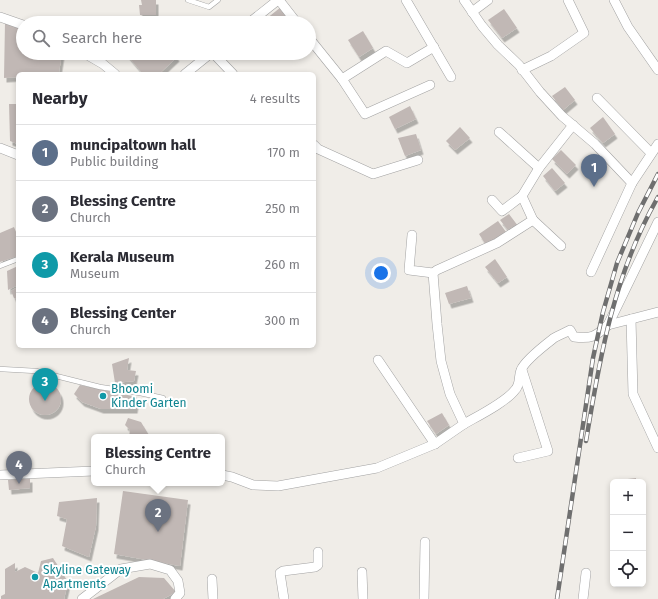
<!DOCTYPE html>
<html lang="en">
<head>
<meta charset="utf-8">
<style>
  body { margin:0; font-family:"Fira Sans",sans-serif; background:#f2f2f3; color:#2b2b33 }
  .controls { position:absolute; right:12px; bottom:12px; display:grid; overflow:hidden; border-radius:6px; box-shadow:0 2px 6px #0003 }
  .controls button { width:36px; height:36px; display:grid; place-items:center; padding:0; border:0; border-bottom:1px solid #e1e1e2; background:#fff; color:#2b2b33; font:20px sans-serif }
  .you { position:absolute; left:381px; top:273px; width:14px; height:14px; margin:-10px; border:3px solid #fff; border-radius:50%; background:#1a73e8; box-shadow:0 0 0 6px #1a73e833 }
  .badge { display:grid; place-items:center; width:26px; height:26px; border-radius:50%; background:#ea580c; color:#fff; font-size:13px; font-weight:700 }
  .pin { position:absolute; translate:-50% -33px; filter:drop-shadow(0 1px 2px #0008) }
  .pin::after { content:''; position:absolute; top:21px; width:14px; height:12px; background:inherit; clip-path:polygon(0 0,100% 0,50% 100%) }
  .popup { position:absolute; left:91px; top:434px; width:134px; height:52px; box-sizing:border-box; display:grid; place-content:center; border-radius:6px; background:#fff; filter:drop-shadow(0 1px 3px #0005); font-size:13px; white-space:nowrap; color:#7c7c81 }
  .popup b { font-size:15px; color:#2b2b33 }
  .popup::after { content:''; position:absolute; left:50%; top:100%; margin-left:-8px; border:8px solid transparent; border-top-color:#fff }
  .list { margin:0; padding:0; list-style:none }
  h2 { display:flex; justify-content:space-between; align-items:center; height:52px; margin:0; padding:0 16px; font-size:17px }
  h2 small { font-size:13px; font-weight:400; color:#7c7c81 }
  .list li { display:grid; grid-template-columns:26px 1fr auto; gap:12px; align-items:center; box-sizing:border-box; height:56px; padding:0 16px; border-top:1px solid #e1e1e2 }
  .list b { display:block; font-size:15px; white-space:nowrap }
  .list p { margin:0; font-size:13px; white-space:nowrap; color:#7c7c81 }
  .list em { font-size:13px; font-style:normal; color:#7c7c81 }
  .icon { flex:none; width:22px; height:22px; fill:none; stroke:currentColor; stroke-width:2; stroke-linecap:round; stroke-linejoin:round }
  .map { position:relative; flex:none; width:658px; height:599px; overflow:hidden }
  .search { position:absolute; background:#fff; box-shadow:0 2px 6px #0003; left:16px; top:16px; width:300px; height:44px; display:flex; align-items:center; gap:10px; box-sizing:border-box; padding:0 14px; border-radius:22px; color:#7c7c81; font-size:15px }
  .panel { position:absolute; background:#fff; box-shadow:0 2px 6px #0003; left:16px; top:72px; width:300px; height:276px; border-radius:6px }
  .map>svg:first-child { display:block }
  .building { fill:#c1b8b5; filter:url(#shadow) }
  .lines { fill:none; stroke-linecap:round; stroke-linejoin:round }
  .lane-casing { stroke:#a2a2a2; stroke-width:5.5 }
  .street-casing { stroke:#a2a2a2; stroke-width:10 }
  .lane { stroke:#fff; stroke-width:4.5 }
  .street { stroke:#fff; stroke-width:9 }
  .rail-casing { stroke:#6f6f6f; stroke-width:4.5 }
  .rail { stroke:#fff; stroke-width:3; stroke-dasharray:9; stroke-linecap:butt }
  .culture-dot { fill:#0f9aa8; stroke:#fff; stroke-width:1.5 }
  .labels { text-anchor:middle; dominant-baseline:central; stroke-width:4; stroke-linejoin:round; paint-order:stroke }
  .culture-label { font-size:12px; fill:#0d838f; stroke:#fff; text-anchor:start }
</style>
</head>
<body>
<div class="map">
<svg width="658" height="599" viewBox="0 0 658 599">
  <defs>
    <filter id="shadow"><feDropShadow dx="2.5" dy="4.5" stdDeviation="0" flood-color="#0004"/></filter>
  </defs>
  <rect width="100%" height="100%" fill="#f0ede8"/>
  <g class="building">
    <path d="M141,0H156V15H140L139,5H142Z"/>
    <path d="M281,7L291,18L284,23H261Z"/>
    <path d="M504,9L517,28L502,38L488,20Z"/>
    <path d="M5,22L23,29V53H62L59,72L18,74V77L4,78Z"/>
    <path d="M363,31L373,48L359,57L348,40Z"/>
    <path d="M128,53H174L177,57L159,74H143L127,55Z"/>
    <path d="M565,87L575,100L563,110L552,96Z"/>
    <path d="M9,104H18V144L10,141Z"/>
    <path d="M410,106L416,119L395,129L389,117Z"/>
    <path d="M603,117L615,134L603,143L590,128Z"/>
    <path d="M460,127L470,138L455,150L446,141Z"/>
    <path d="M416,134L421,150L405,156L398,138Z"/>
    <path d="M561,150L576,165L567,174L552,159Z"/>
    <path d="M552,168L565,183L555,191L543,176Z"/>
    <path d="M509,214L518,226L514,229L512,227L508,230L500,220Z"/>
    <path d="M498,221L506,232L486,245L479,234Z"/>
    <path d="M14,227L18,237V256L0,262V233Z"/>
    <path d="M495,259L507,277L498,283L485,267Z"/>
    <path d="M18,266V285L8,290L7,271Z"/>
    <path d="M467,286L471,298L449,304L445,293Z"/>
    <path d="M18,287V299L14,298L11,291Z"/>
    <path d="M129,358L127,370L136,371L134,381L115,383L112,364Z"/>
    <circle cx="45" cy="399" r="16"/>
    <path d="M80,385L137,397L135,409H101L82,402L74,394Z"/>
    <path d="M442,413L449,425L436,434L427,421Z"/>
    <path d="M128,418L141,422L150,437H129L130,430L125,425Z"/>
    <path d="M30,478V488L9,490L8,480Z"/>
    <path d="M636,478V482H619V480Z"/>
    <path d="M123,491L188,500L180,566L114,554Z"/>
    <path d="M97,498L96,526L89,557L62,546L67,519L57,516L59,502Z"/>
    <path d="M53,558L68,582L64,599H1V596L5,594V569L15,563V572L25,567L38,573L41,561Z"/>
    <path d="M139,577L164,578L176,592L163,599H93Z"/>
  </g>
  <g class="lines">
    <g class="lane-casing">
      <g id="lane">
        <path d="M188,0L209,7L218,0"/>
        <path d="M0,266L18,259"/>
        <path d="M0,369L36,371L100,387L140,393L163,398"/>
      </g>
    </g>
    <g class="street-casing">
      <g id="street">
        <path d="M279,0L297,23"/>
        <path d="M406,0L451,77"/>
        <path d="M464,0L482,26L498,45L519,65L540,92L562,116L595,144L632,183"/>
        <path d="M614,0L628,27L658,70"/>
        <path d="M472,12L488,0"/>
        <path d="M0,17L23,25"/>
        <path d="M249,23L278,0"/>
        <path d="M309,38L342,79L365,114L430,85"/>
        <path d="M84,53L103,64L115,74"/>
        <path d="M213,53L233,74"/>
        <path d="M522,70L551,56L584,33L568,0"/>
        <path d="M185,74L211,53"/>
        <path d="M342,79L386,51L407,63L434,47"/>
        <path d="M597,98L651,153"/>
        <path d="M499,132L539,168"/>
        <path d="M314,145L318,149L373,174L418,160"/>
        <path d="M0,148L18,155"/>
        <path d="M492,200L502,211L522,196"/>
        <path d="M533,220L561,246"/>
        <path d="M412,235L409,270L433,273"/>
        <path d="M591,272L632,183L658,144"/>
        <path d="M631,319L633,394L658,448"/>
        <path d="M608,325L658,312"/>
        <path d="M378,360L435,444"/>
        <path d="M464,424C478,416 506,402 515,390C521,384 518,377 521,370C525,360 545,345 554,338C559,335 565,333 570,330L574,337C591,339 595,337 608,325L658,222"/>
        <path d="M518,458L548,451L522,370"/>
        <path d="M0,475L94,471"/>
        <path d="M222,475L232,477L253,485L278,486L377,468L435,444L464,424L450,394L441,361L437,324L433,273L437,270L497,243L533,220L522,196L539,168L573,125"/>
        <path d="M362,572L363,599"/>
        <path d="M212,579L213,599"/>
        <path d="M82,599L121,569L150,564L170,570L178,581L180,593L175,599"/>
        <path d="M284,599L280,573L283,571L315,567L318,565V552"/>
        <path d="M424,599L425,542"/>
        <path d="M583,599L586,573"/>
      </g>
    </g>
    <use href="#lane" class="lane"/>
    <use href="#street" class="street"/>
    <g class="rail-casing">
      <g id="rail">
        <path d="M586,441C600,356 614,274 658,197"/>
        <path d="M557,599L593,358L603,312L617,263L638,213L658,174"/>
      </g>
    </g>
    <use href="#rail" class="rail"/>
  </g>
  <g class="culture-dot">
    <circle cx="103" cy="396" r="4"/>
    <circle cx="35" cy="577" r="4"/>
  </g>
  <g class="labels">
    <g class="culture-label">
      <text x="111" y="389">Bhoomi<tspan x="111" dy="14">Kinder Garten</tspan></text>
      <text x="43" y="570">Skyline Gateway<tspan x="43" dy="14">Apartments</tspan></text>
    </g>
  </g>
</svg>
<div class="controls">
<button>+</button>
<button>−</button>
<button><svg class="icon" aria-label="locate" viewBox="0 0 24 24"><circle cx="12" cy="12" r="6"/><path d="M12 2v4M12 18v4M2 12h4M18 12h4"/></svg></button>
</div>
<div class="you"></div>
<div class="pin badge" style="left:594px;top:187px;background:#5c6f8a">1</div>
<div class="pin badge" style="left:158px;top:532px;background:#6b7280">2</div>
<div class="popup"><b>Blessing Centre</b>Church</div>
<div class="pin badge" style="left:45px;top:401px;background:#0f9aa8">3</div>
<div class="pin badge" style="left:19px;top:484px;background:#6b7280">4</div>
<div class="search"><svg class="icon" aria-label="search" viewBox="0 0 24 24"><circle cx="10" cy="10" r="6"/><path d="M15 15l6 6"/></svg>Search here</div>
<section class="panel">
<h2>Nearby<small>4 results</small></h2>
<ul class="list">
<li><span class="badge" style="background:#5c6f8a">1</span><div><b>muncipaltown hall</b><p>Public building</p></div><em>170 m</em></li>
<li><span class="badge" style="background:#6b7280">2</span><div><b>Blessing Centre</b><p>Church</p></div><em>250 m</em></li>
<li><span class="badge" style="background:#0f9aa8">3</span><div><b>Kerala Museum</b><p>Museum</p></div><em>260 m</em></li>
<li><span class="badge" style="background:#6b7280">4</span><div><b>Blessing Center</b><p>Church</p></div><em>300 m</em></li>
</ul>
</section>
</div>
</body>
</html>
